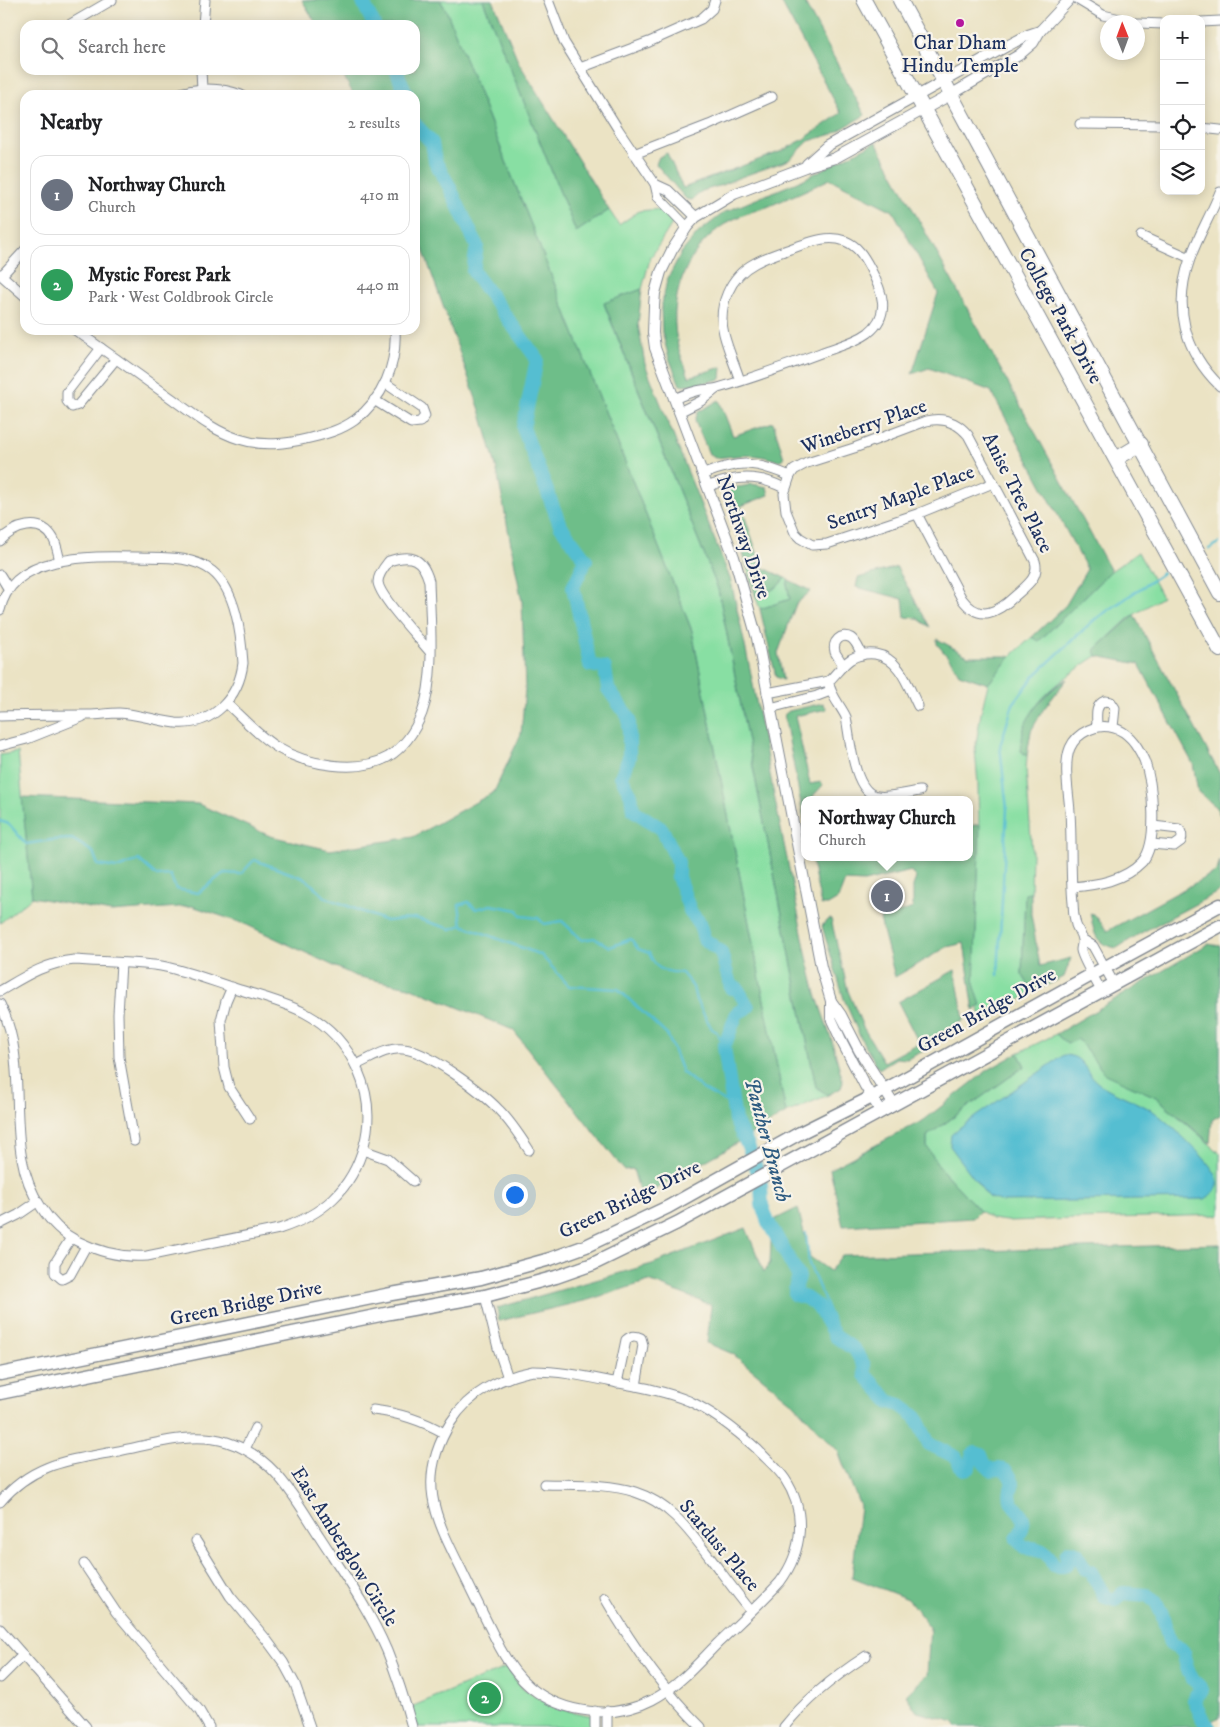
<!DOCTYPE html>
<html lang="en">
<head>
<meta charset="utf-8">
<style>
  body { margin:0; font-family:"IM FELL DW Pica",serif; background:#f2f2f2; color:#202124 }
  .controls { position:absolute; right:15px; top:15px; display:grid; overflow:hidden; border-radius:10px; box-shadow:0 2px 12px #0003 }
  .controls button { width:45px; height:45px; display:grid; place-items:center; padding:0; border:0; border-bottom:1px solid #e0e0e0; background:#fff; color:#202124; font:25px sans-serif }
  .compass { position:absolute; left:1100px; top:15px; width:45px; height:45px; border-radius:50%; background:#fff; box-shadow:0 2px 12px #0003; rotate:359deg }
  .you { position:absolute; left:514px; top:1194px; width:18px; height:18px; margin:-12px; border:4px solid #fff; border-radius:50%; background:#1a73e8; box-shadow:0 0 0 8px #1a73e833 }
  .badge { display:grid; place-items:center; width:32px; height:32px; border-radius:50%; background:#b5179e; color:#fff; font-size:16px; font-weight:700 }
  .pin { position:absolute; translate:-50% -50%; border:2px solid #fff; box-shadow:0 1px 5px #0006 }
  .popup { position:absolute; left:801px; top:796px; width:172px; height:65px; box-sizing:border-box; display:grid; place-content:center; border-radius:10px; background:#fff; filter:drop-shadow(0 1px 4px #0005); font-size:16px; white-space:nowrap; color:#757577 }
  .popup b { font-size:19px; color:#202124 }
  .popup::after { content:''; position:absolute; left:50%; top:100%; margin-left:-10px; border:10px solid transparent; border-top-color:#fff }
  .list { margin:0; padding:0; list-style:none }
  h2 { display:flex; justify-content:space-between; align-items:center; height:65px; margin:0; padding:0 20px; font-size:21px }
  h2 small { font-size:16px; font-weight:400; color:#757577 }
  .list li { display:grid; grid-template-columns:32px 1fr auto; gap:15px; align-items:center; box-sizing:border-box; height:80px; margin:0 10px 10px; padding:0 10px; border:1px solid #e0e0e0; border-radius:15px }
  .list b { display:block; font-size:19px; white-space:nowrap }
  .list p { margin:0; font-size:16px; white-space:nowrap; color:#757577 }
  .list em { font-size:16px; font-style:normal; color:#757577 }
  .icon { flex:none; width:28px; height:28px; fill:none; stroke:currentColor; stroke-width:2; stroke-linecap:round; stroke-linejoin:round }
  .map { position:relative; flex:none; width:1220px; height:1727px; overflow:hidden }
  .search { position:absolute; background:#fff; box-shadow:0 2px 12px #0003; left:20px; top:20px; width:400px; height:55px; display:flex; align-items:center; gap:12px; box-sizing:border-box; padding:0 18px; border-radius:15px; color:#757577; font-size:19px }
  .panel { position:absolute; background:#fff; box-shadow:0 2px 12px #0003; left:20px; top:90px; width:400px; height:245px; border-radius:15px }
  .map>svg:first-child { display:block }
  .green { fill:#88dfa3; stroke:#528780 }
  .forest { fill:#6ebe89; stroke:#447674 }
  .water { fill:#55bed1; stroke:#387698 }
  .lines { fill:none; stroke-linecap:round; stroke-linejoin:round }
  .stream { stroke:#55bed1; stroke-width:2.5 }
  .river { stroke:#55bed1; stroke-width:14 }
  .minor-casing { stroke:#838991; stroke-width:11 }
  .tertiary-casing { stroke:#838991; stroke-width:12 }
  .secondary-casing { stroke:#838991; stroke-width:15 }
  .primary-casing { stroke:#838991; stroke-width:16 }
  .minor { stroke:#fff; stroke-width:9 }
  .tertiary { stroke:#fff; stroke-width:10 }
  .secondary { stroke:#fff; stroke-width:12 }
  .primary { stroke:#fff; stroke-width:14 }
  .poi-dot { fill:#b5179e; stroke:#f7f3e8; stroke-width:2 }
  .labels { text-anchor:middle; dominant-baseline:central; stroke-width:4.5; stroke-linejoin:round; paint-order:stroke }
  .poi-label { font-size:20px; fill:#1b2f5e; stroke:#f7f3e8 }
  .street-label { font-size:20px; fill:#1b2f5e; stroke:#f7f3e8 }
  .water-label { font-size:21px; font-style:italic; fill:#2c5a80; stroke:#f7f3e8 }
</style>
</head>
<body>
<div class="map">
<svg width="1220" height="1727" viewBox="0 0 1220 1727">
  <rect width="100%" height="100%" fill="#f7f3e8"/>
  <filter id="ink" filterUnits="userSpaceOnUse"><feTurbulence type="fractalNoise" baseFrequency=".02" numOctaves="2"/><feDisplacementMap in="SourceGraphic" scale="10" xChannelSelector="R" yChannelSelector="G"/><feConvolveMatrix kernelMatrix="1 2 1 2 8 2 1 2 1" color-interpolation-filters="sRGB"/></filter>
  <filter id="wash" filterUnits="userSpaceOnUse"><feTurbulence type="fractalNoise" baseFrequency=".0096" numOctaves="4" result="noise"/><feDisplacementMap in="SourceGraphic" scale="20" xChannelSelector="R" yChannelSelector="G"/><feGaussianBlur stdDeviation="1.12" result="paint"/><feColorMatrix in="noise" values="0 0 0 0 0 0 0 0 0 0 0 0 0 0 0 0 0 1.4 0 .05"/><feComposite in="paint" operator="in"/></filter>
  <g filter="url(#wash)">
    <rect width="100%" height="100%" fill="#ebe3c4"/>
    <g class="green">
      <path d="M440,0H483L576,232L609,210L619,225L639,211L660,209L673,222L650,259L642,289L604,304L718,589L816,1087L828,1095L786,1113L692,631L446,10Z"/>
      <path d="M1138,552L1162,597L1129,618L1095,650L1097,656C1082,665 1041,694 1035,709C1029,722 1025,737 1021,751L1027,756L1026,769L1032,853L1031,892L1025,895L1022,974L1033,992L982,1022L974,984L979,845L978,784L975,750L981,713L988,684L1011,656L1032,637L1040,640L1111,571Z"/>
      <path d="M785,578L789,580L787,584L790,599L760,609L755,595L760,597L778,586Z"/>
      <path d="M18,752L32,897L0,923V755Z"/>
      <path d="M1056,1034L1067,1044L1078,1039L1105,1073L1156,1097L1220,1153V1215L1006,1221L992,1219L980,1211L940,1168L927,1147V1136L1025,1066L1018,1053Z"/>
      <path d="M507,1667L523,1689L555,1708L593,1716L592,1727H418L411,1707Z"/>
    </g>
    <g class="forest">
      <path d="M302,0H440L446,10L692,631L786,1113L725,1150L641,1197L633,1169L624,1170L513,1030L409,987L355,976L245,924L192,906L111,912L32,897L22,797L198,804L270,836L330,850L413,837L494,792L521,734L525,689L522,602L496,466L480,410L415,227V95H354L340,70H415V25H317Z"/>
      <path d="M483,0H493L519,63L609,210L576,232Z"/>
      <path d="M780,0H803L865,115L833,134L809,141L789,160L738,178L722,185L702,191L692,200L686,199L656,164L659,157L667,153L683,188L782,151L804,139L841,113Z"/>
      <path d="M876,142L1111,571L1039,641L1032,637L1066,605L1087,569L991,391L929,368L912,374L938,293L893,211L830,179C809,189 788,198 767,207C757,210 747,213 738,217C691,238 667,292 677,341C679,353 685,365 689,377L722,367L721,379L698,384L680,385L669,358L662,332L661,309L667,280L681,253L699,232L725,212L802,180Z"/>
      <path d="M642,289L638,324L645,364L731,581L750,669L774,795L807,957L816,994L832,1041L843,1082L841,1088L828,1095L816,1087L718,589L604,303Z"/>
      <path d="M719,400L733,436L773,422L784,458L778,461C754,452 739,456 715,458L709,454L695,421L698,412Z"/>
      <path d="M752,484L767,487L769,495L741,506L762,567L785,578L778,586L760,597L755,595L731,511L724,492C734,485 742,488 752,484Z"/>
      <path d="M897,567V568L930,627L917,618L905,617L903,599L856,587L858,578Z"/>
      <path d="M789,580L811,591L796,604L778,653L783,680L776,677L760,609L790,599L787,584Z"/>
      <path d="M1134,615L1220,774V815L1215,806L1198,792L1193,764L1139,664L1097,656L1095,650Z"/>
      <path d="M937,639L968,656H1011L988,684L959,674L952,662L937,644Z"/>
      <path d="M1067,679L1043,710L1031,731L1027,756L1021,751C1022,744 1022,737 1023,731C1029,710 1049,690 1067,679Z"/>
      <path d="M823,703L827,709L795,716L810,784L821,782L823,785L813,796L815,800H804V819L784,715L789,711Z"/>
      <path d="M980,824L974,984L981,1005L974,1011L964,943L947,947L895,977L880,919L913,908V886L916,878L911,871L864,882L845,881L838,899L828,905H821L811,857H970V826Z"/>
      <path d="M1220,860V891L1139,934L1117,948C1093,944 1095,933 1090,913L1095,915L1107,931L1217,871Z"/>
      <path d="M1031,892V914L1040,966L1071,958L1064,977L1033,992L1022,974L1025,894Z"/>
      <path d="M831,919L848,991L863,1027L884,1062L919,1043L898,1002L955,970L964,1020L948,1031L934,1046L907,1059L896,1058L879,1069L861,1039L844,999L822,926L827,920Z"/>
      <path d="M1208,944L1220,946V1115L1212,1120L1210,1143L1156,1097L1105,1074L1078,1039L1067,1044L1056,1034Z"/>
      <path d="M1018,1053L1025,1066L927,1136V1147L940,1168L980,1211L973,1218L843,1226L830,1169L924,1120L988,1070Z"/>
      <path d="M798,1208L810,1257L830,1271L842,1255L1220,1244V1717L1198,1727H956L955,1722L917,1712L906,1695L927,1675L930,1627L908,1599L852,1577L860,1506L838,1451L794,1404L733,1354L707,1343L711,1305L649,1281L588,1300L499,1321L497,1308L652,1264L746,1228L764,1272L770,1263L772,1221Z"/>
    </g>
    <path class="water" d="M1064,1055C1087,1056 1083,1074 1101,1085C1117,1095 1137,1101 1153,1111C1166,1120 1214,1164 1217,1178C1219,1188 1213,1194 1205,1199L1002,1202L988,1197L950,1146L951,1135L959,1128Z"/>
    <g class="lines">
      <g class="stream">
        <path d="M1209,549L1219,543"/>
        <path d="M0,821L9,824L26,844L52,840L72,839L93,852L98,865L117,868L139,860L157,876L170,875L176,889L198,893L224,873L241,874L254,860L306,879L325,897L386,921L415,918L451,929L462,925L459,905L468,902L476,909L491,905L518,910L521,916L538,918L544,924L562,921L582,940L594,938L610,947L631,939L638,949L649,953C657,972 664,971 682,973L693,987L696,1000L712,1029L717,1032L724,1047"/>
        <path d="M462,925L541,955L569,986L618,989L668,1036L682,1072L704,1090L733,1106"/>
        <path d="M998,975L1007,809L1000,746L1013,704L1035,675L1094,620L1163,573"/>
        <path d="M806,1233L809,1264L841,1340"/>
      </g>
      <g class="river">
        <path d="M362,0L374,25"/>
        <path d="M396,70L407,95"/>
        <path d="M415,124L432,143L435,161L449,186L477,246L473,271L537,359L523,428L560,525L586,560L573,587L590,665L605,668L608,689L629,718V758L621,776L631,795L633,810L662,829L678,862V877L691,913L699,922L704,939L721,952L731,988H737L748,1007L737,1013L724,1047L735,1120L748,1146L756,1167L761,1184L762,1205L768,1222L799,1277L795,1288V1295L806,1298L818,1307L835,1336L855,1350L864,1365L865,1375L890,1402L900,1405L916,1417L929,1444L956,1457L959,1465L964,1469L969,1468L972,1455L976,1453L981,1455L984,1463L991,1470C1005,1467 1008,1470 1013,1483C1000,1515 1038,1505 1017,1539L1024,1547C1038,1548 1048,1550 1053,1565L1059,1567L1064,1566L1068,1562L1066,1555L1069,1551L1076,1553L1086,1570L1091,1572L1105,1597L1115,1600L1123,1593L1147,1595L1156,1602L1162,1614L1170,1644L1183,1651C1185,1660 1186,1670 1192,1678C1196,1684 1199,1682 1202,1690L1196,1695L1194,1700L1203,1720L1209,1727"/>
      </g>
    </g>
  </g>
  <g filter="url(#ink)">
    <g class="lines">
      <g class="minor-casing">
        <g id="minor">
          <path d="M548,0L564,42L618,129L655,184L658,197L687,227"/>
          <path d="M1078,0L1103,15L1133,22"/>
          <path d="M1201,22L1220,21"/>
          <path d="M1138,23L1164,24"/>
          <path d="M69,25L112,0"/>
          <path d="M203,25L205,0"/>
          <path d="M580,68L649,42L701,19L712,9L715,0"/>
          <path d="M201,70L202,89"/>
          <path d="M175,95C196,87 220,87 241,95"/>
          <path d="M1080,124L1164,125"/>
          <path d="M1201,128L1220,130"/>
          <path d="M634,154L709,125L772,97"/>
          <path d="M655,184L668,190L696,217"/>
          <path d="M1220,192C1211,215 1198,236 1190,259C1173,307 1184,351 1220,386"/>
          <path d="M1141,236L1190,258"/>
          <path d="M0,274L25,296"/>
          <path d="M2,275L25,250"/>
          <path d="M75,330C107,352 139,375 171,398C192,413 213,431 239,439C263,447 286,444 310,438C326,434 341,430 355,420C383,399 397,365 395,330"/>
          <path d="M101,348L67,392V401L72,407L78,405L116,359"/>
          <path d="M674,399C681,396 688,393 696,391C703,389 711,390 718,388C754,378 791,364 826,351C839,346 856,342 868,333C892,314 882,291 870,268C864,257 858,246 845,241C827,234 808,243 790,249C778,253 766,257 755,263C730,276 717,306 724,334C728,350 735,365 740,381"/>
          <path d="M374,400L411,423L420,422L425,416L422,408L385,383"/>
          <path d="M679,412L701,401L716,389"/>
          <path d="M704,474C741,460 753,461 790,476"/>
          <path d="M709,486C737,476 757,474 784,488"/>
          <path d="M917,514L962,599C980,623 998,612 1015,596C1026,586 1040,577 1035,561L968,435C957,422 943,417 926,421L854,448L807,463L794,470L790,476L784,494L786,511L795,533L800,538L812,545L827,544L917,514L993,483"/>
          <path d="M0,541C14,526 40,517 53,538C57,545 58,554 60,561"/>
          <path d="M0,575L8,588"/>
          <path d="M0,610C12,553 93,556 138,557C163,558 191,555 212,571C236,590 241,634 243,663C239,697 213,726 176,723C157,721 138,714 119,713C109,713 99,715 89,715C59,715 30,715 0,716"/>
          <path d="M843,666C841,661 837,656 835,652C832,642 841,632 851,638C856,641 859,649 862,655"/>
          <path d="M767,693L829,681"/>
          <path d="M226,703C243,718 259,737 278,748C306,765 358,774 388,757C404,747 415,731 422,713C436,675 430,621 429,581C422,557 411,554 389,561C385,566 378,574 378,582C379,597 419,638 430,652"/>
          <path d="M918,706C908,686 900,658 875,654C867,653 858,655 851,659C843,664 836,674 829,681C828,692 841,706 846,717C850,737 853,792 877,796C890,798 906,793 920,791"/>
          <path d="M770,708L817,696L830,691"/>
          <path d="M1097,727C1097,717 1094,705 1105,701L1111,702L1115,708L1113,727"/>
          <path d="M0,746L27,739L82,717"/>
          <path d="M1151,844L1174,846L1181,841C1183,836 1182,833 1179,829L1153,826"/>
          <path d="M1072,887C1096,885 1124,881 1142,862C1159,843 1153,783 1144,760C1138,746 1129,732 1114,728C1097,723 1077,732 1070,748C1063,765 1069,794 1070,812C1072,842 1070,873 1073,903C1073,910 1074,918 1076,925C1078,930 1081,934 1082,939C1083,943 1081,947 1081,950C1082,959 1097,982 1101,991"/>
          <path d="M1082,939L1093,946L1114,984"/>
          <path d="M121,963L118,1014L119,1057L134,1141"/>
          <path d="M232,987L226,1001L221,1020L224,1067L229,1087L250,1119"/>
          <path d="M0,991C24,977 45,963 74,960C102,962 132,962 161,966C187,971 212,981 237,989C260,996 284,1002 305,1013C352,1038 378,1094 364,1145C352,1190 322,1215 279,1229L147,1256C122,1258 99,1252 77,1241C61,1233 50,1221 41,1207C0,1147 33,1068 0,1004"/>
          <path d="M356,1065C370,1059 387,1047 403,1049C426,1050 482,1092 499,1110C511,1122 520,1136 529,1150"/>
          <path d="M363,1150L388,1159L413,1181"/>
          <path d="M0,1224L18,1215L37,1202"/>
          <path d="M71,1238L55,1263V1273L62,1279L70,1275L86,1246"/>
          <path d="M485,1296L498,1348L508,1378"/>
          <path d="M533,1371C559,1371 583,1376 608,1381C635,1386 663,1390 689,1401C715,1413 736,1430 757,1449C766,1459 778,1468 785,1479C807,1512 803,1551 780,1582C761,1603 739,1623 718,1643C698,1663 678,1687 652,1700C614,1720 563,1714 530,1687C517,1676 508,1663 500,1648C487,1622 474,1596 461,1569C434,1515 416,1479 451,1422C469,1393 501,1377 533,1371Z"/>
          <path d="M617,1383L626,1340C631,1335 635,1335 641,1338L643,1345L636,1386"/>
          <path d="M373,1410C399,1413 422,1420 444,1433"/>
          <path d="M245,1449L255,1428"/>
          <path d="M544,1484C574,1485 607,1483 635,1492C670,1503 690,1532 711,1559C724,1576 737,1594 751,1611"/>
          <path d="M0,1502C34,1462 71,1460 119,1451C154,1444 192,1431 227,1442C275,1457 294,1497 320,1537C344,1574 370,1611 387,1651C397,1676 405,1701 412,1727"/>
          <path d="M196,1541L230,1596L266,1639L283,1662L295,1684L310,1727"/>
          <path d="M84,1564L116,1612L199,1710L209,1727"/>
          <path d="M605,1598C632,1645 662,1689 701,1727"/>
          <path d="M0,1629L86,1727"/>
          <path d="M0,1678L23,1655"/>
          <path d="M595,1711V1727"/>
          <path d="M607,1711V1727"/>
          <path d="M784,1727C807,1698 835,1676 866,1656"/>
        </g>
      </g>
      <g class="tertiary-casing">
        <g id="tertiary">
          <path d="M807,164L827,146L1007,46L1028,35L1040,31"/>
          <path d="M831,1001L841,1015L859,1050L894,1105"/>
          <path d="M881,1112L865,1086L842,1042L831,1018V1001L821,967L757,638L734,557L655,348L653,333L654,306L655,293L661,272L672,250L687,227L696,217L734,194L805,167L835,158L952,94L1019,55L1033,43L1040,31L1069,0"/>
        </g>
      </g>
      <g class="secondary-casing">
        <g id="secondary">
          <path d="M0,1374L386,1295L481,1278L550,1259L586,1246L668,1207L800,1133L872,1097L1093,974L1220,905"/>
          <path d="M0,1393L390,1313L485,1296L556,1277L593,1264L677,1223L1220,926"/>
        </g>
      </g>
      <g class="primary-casing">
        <g id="primary">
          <path d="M864,0L1220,650"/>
          <path d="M900,0L1220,593"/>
          <path d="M1116,459L1141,444"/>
        </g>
      </g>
      <use href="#minor" class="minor"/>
      <use href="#tertiary" class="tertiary"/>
      <use href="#secondary" class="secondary"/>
      <use href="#primary" class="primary"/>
    </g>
  </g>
  <circle class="poi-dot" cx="960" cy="23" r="5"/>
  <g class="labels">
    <g class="poi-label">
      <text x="960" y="43">Char Dham<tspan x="960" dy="23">Hindu Temple</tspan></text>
    </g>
    <g class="street-label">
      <text transform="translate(1060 316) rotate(61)">College Park Drive</text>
      <text transform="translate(864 427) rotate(-19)">Wineberry Place</text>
      <text transform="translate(1017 493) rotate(63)">Anise Tree Place</text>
      <text transform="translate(901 498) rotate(-20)">Sentry Maple Place</text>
      <text transform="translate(743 537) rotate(71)">Northway Drive</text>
      <text transform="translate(987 1011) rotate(-29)">Green Bridge Drive</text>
      <text transform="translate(630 1200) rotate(-26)">Green Bridge Drive</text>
      <text transform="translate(246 1304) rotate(-12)">Green Bridge Drive</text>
      <text transform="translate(719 1546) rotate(50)">Stardust Place</text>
      <text transform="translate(344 1547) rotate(58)">East Amberglow Circle</text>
    </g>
    <g class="water-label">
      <text transform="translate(767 1140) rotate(75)">Panther Branch</text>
    </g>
  </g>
</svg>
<div class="controls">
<button>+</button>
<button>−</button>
<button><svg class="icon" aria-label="locate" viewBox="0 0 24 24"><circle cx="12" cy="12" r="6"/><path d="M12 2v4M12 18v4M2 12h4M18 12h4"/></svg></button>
<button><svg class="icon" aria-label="layers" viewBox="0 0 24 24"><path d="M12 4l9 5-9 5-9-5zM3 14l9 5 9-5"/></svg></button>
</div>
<svg class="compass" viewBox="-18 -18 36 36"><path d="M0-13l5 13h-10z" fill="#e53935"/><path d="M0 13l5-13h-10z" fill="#757577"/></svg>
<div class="you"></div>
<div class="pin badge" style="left:887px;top:896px;background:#6b7280">1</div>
<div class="popup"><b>Northway Church</b>Church</div>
<div class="pin badge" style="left:485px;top:1698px;background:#2e9e5b">2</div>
<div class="search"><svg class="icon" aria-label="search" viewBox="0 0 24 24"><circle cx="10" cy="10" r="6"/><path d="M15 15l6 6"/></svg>Search here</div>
<section class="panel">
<h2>Nearby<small>2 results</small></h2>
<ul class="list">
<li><span class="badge" style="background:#6b7280">1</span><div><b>Northway Church</b><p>Church</p></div><em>410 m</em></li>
<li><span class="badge" style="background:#2e9e5b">2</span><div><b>Mystic Forest Park</b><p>Park · West Coldbrook Circle</p></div><em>440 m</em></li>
</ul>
</section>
</div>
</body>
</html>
